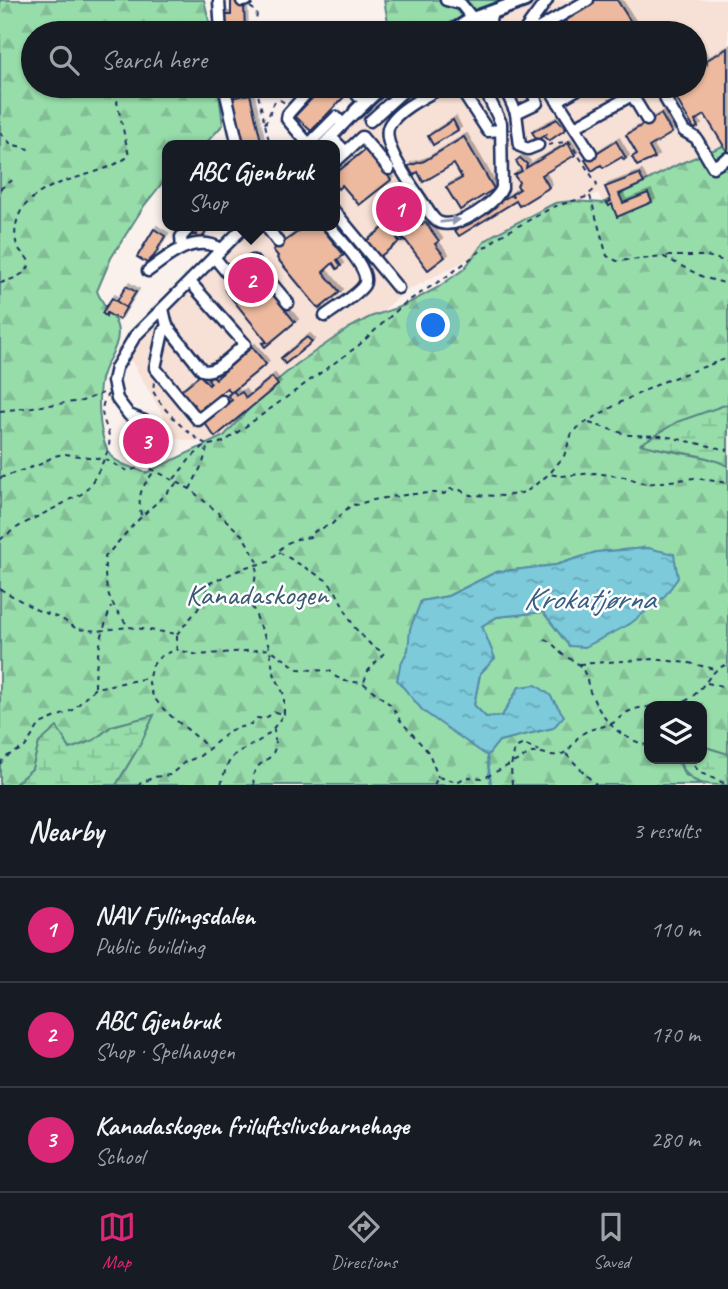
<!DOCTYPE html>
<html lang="en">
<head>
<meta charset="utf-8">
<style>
  body { margin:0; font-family:Caveat,sans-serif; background:#20242c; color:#f1f3f6 }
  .controls { position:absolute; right:21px; bottom:21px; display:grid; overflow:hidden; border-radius:14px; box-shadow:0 2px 5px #0004 }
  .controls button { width:63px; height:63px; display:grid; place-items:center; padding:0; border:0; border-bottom:2px solid #363941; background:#171b24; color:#f1f3f6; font:35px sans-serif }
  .you { position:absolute; left:434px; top:326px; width:24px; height:24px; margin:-18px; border:5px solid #fff; border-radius:50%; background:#1a73e8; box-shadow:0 0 0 10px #1a73e833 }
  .badge { display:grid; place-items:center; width:46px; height:46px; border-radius:50%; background:#db2777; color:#fff; font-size:23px; font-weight:700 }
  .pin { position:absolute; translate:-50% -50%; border:4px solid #fff; box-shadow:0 2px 7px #0006 }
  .popup { position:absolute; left:162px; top:140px; width:178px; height:91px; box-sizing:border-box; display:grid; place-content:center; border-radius:14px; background:#171b24; filter:drop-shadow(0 2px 5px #0005); font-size:23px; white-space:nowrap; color:#9ea1a6 }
  .popup b { font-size:26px; color:#f1f3f6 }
  .popup::after { content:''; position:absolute; left:50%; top:100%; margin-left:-14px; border:14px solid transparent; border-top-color:#171b24 }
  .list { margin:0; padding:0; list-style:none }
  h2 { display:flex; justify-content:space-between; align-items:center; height:91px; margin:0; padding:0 28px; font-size:30px }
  h2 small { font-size:23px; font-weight:400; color:#9ea1a6 }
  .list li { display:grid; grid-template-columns:46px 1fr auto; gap:21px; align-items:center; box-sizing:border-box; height:105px; padding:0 28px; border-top:2px solid #363941 }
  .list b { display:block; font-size:26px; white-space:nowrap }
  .list p { margin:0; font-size:23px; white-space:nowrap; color:#9ea1a6 }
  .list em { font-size:23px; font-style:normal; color:#9ea1a6 }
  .icon { flex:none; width:38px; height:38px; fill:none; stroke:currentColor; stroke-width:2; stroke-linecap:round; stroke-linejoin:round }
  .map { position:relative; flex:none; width:728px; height:785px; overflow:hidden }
  .search { position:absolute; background:#171b24; box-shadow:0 2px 5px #0004; left:21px; right:21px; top:21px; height:77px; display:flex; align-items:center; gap:18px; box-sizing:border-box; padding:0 24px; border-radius:38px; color:#9ea1a6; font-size:26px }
  .sheet { height:406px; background:#171b24 }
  nav { display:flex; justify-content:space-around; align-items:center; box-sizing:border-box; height:98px; border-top:2px solid #363941; background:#171b24; font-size:19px; color:#9ea1a6 }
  nav a { display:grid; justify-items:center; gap:4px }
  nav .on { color:#db2777 }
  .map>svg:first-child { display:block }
  .built { fill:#f7e0d5 }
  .forest { fill:url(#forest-firs); stroke:#598684; stroke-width:2; fill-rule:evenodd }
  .wetland { fill:url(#wetland-marsh); stroke:#598684; stroke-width:2 }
  .water { fill:url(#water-ripples); stroke:#558ca8; stroke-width:2 }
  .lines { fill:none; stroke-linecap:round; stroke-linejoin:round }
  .stream { stroke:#558ca8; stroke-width:2.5 }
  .building { fill:#edba9f; stroke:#1b2f5e; stroke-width:2; filter:url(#shadow) }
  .minor-casing { stroke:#1b2f5e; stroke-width:15 }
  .major-casing { stroke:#1b2f5e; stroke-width:18 }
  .path { stroke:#1b2f5e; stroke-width:2; stroke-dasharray:5 5; stroke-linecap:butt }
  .minor { stroke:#fff; stroke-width:10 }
  .major { stroke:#fff; stroke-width:12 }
  .oneway { fill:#8d97ae }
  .labels { text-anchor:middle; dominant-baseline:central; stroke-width:5; stroke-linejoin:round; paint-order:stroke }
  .park-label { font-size:30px; fill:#3a5a71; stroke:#fff }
  .water-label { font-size:32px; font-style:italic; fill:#385e83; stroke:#fff }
</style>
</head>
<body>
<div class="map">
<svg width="728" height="785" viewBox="0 0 728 785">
  <defs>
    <pattern id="forest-firs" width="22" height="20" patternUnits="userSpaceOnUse" patternTransform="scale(1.75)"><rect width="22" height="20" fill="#97ddaa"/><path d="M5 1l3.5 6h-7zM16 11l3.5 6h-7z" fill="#82be95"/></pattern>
    <pattern id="wetland-marsh" width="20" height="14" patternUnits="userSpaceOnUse" patternTransform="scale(1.75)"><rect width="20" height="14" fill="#97ddaa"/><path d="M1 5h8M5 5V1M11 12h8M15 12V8" fill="none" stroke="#82be95"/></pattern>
    <pattern id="water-ripples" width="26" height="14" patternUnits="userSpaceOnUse" patternTransform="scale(1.75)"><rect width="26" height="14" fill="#7ccada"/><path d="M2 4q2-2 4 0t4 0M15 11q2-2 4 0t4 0" fill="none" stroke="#65a4b4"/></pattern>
    <filter id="shadow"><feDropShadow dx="3" dy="-3" stdDeviation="0" flood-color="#0004"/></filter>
  </defs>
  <rect width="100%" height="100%" fill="#fbf1ec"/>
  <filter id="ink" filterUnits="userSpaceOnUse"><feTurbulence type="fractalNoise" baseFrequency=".0143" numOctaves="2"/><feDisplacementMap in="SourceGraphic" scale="14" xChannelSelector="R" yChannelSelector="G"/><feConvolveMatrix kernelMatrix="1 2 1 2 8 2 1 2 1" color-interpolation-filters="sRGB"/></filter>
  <g filter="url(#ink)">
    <path class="built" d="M541,0H728V184L615,231L598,193L408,290L220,444L177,439L126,352L249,226H335V145H328L391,86H695V33H459L493,14Z"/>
    <g class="forest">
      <path d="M0,0H204L212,33H33V86H218L223,125L204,145H167V177L144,206L111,258L97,291C102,306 118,317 118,333C118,348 107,360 103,373C96,392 98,441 112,457C119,465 135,468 146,473L224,436L269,387L297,364L349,328L370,317L405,305L437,288L464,269L484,242L493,235L555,203L572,201L603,203L679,164L728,144V404L642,443C670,455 701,452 728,466V754L702,746V706H649V759H678L684,774L702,785H116L141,743L153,716L112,726L94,740L70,749L57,728L39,743L32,769L14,785H0ZM648,548L569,646L543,612L497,617L482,626L480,674L474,705L486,717L502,716L519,687L553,728L499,741L487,756L400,666L408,650L421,601L448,596L496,572L556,565L597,552Z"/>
      <path d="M384,0H517L481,12L439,33H390Z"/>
    </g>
    <g class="wetland">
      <path d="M728,404V466C701,452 670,453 641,444L677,422Z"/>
      <path d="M154,715L141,743L116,785H14L32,769L39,743L57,727L70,749L94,740L112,726Z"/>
      <path d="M702,746L728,754V785C701,785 689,785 678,759H702Z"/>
    </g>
    <path class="water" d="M648,548L674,554L678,578L664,597L630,624L585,647L569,646L543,612L497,617L482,626L495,658L480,674L474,705L486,717L502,716L519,687L536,685L550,695L564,716L553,728L499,741L487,756L423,711L397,680L400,666L408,650L410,629L421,601L448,596L496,572L556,565L596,552Z"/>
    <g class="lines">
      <path class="stream" d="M487,756L491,785"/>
    </g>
    <g class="building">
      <path d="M233,0H242L244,4L245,33H225V15H231V1Z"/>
      <path d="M594,0H617L638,33H573L563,18Z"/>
      <path d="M695,44L707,63V60L728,48V153L705,115L695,121L698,127L694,129L669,86H695Z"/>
      <path d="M324,86H333L344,97L311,131L295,116Z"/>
      <path d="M250,94L262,145H242L231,98Z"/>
      <path d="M661,114L672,133L649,147L655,158L637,166L632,157L637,154L626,135Z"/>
      <path d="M557,119L566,129L549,141L544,137L545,135L537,140L532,132Z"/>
      <path d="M453,120L458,130L433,145L428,136Z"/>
      <path d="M464,137L494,189L460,210L446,187L462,178L454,164L423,182L418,172L413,175L408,166L424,161Z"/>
      <path d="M616,141L626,158L624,160L622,157L603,168L601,165L592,171L585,160Z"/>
      <path d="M568,143L575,155L542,175L549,187L547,189L519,206L516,201L459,236L454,229L511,195L513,198L512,194L520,189L517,186L519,182L514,175L522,171L516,161L520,158L527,164L526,168Z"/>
      <path d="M367,148L391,180L359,205L342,185L338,189L335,185V174Z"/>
      <path d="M639,174L644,183L619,194L623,203L648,193L652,202L617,217L612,204L609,206L607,203L611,201L605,187Z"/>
      <path d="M392,189L421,225L425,222L439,241L435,244L445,257L428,270L400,233L398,234L404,241L401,242L396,236L399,242L378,258L365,242L387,225L388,227L397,218L381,197Z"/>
      <path d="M196,226H204L205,234L198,242L189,243V235H197Z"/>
      <path d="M306,226L311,229L320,226L344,255L337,260L341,266L337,269L333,263L323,272L340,292L319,309L277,258L278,256L273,250Z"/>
      <path d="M154,229L165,236L154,256L147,263L137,257Z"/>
      <path d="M251,268L295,322L265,347L262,343L267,342L225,290Z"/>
      <path d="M126,286L136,292L126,308L116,303Z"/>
      <path d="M112,298L126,308L119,320L107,313L106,316L102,313Z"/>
      <path d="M307,337L312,342L285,364L281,358Z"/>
      <path d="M252,347L266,364L231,393L227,388L196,413L179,392L200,375L209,385L211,383L208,379L212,375L216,379Z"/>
      <path d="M272,377L278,385L215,437L204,422L232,400L228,395L233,391L237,395L242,392L246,398Z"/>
      <path d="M141,425L150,429L151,427L156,430L157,437L154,435L150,441L160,443L158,446L161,447L152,457L126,443L133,431L138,435L139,433L137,431Z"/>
    </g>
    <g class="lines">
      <g class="minor-casing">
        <g id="minor">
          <path d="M446,0L461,4L473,19"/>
          <path d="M219,1L221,33"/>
          <path d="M242,1L247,0"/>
          <path d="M530,24L536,30L588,0"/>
          <path d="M489,33L491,12"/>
          <path d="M523,33L547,0"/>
          <path d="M224,86L238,145"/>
          <path d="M313,86L288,114L287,119L306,141L311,142L336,117L343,124"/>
          <path d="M352,86L358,96L367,100"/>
          <path d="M444,86C427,96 401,107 390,124C377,143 418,193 429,212C432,216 435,222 441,223C459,228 495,204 502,188L501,123L483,86"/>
          <path d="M466,86L467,99L488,131L501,130"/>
          <path d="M504,86L516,113L520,146L528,149L538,145"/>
          <path d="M548,86L591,153"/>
          <path d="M663,86L666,100L684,131L696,138L713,167L728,158"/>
          <path d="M557,101L583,86"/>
          <path d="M516,113L537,103L530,86"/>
          <path d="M370,121L409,86"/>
          <path d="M575,127L632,95L647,120"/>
          <path d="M331,137L346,152L362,137L389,169"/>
          <path d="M323,145L356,111"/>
          <path d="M335,162L346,152"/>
          <path d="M335,212L398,288"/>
          <path d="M266,226L278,242"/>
          <path d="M182,248L181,237L191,226"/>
          <path d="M214,257L228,274L253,261L288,303"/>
          <path d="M148,271C168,256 195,233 221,249"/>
          <path d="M163,309L167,326L163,332L155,368L198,420L222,401"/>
          <path d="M325,316C334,309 358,295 364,285C372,271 339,238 329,226"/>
          <path d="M167,326L202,370C216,375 234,353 245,344L190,282"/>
          <path d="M167,449L157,426L129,415L117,399L113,381L116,368L135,336L245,226"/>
        </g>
      </g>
      <g class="major-casing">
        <g id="major">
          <path d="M450,33L473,19L525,0"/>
          <path d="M356,111L382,86"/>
        </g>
      </g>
      <g class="path">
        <path d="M250,7L257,12L255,33"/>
        <path d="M201,86L217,90"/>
        <path d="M256,86L270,145"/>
        <path d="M233,90L255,86"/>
        <path d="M265,124L275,101L280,100L285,103"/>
        <path d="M0,133L11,144L29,149"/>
        <path d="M0,189L14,179"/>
        <path d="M590,196L607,256L617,261L664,257L705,278L728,284"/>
        <path d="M667,256H707L728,262"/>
        <path d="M0,283C10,280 37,272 27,258C23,253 19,251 17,245C13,235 16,217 23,208C49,175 96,180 129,156L117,102L121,95L150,86"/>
        <path d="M154,382L153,391C161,408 190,437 208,445L203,463L190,489"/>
        <path d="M0,411L82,401L106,392"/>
        <path d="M589,423L629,435L664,436L728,450"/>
        <path d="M551,472L564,456L572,433L581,425L621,402L665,381L728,358"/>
        <path d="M0,478L41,464L54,456L65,454L104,459L128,471L146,466L190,489L216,511L243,536L258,562L251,604L270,649L298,669L330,671L336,677L345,681L363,683L391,705L400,720L429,753L438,777"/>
        <path d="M174,479L190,459L204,446L224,442L358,346L405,303L449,275L500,236L553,207L586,197L596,188L597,184L569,141L548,145"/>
        <path d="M177,483L135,523L105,557C104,590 108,601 129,627L177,634V650C163,654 154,658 150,673C141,705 192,727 207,748"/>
        <path d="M141,515C137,492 142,488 155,470"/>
        <path d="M0,540C21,522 46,514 69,500C74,497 80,496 84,492C92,485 104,461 108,450C115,427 92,418 108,394"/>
        <path d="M279,552L326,580L335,590L354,627L371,645L384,653L368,671L364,682"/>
        <path d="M0,589L37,610L62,619L77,629L97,631L128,627"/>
        <path d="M177,634L198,609L210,583L246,567L269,562L285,544L297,539L310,537L315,531L332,524L352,504L356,505C368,499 431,490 444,494L449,489L460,490L470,495L505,496L526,492L549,474L561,476L594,473L625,477L646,484L694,478L728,483"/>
        <path d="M545,639C552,643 556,647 561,653C567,659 576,659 582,669C588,676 587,686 591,694C604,723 619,737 649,746"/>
        <path d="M579,664L651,659L689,663L715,669"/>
        <path d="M707,683L728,687"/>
        <path d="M95,687C95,660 102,631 111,607"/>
        <path d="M566,754L596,785"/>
        <path d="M687,759L701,773L728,785"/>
        <path d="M0,764L4,758L25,747L40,724L73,710L95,688L148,678"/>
        <path d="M137,785L154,777L170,775L185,762L200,756L231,730L251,724L257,718L264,719L275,712L284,714V695L273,671L270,649L198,655L178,650"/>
        <path d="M221,785C231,746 237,756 265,737C272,731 278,722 283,715"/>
        <path d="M254,785C249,760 272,765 275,747C276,742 274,734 274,729"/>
        <path d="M434,785L438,777L457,782L466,777L484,778L532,753C543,751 554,759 564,753C572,749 575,738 582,734C590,728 599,728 608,725C616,723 619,717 626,713C644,702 666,711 684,702C705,691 708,670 728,664"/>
        <path d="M512,785L511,766L515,748L524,744L539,751"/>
      </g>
      <use href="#minor" class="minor"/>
      <use href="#major" class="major"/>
    </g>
    <defs><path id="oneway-solid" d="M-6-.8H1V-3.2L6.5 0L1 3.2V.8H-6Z" transform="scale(1.75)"/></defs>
    <use class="oneway" href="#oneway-solid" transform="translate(450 221) rotate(-7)"/>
  </g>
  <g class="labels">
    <g class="park-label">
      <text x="257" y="594">Kanadaskogen</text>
    </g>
    <g class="water-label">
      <text x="589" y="598">Krokatjørna</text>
    </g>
  </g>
</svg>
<div class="controls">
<button><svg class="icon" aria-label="layers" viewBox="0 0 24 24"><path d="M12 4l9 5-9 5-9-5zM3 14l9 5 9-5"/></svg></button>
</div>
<div class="you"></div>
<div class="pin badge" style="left:399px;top:209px">1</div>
<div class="pin badge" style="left:251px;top:280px">2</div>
<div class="popup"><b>ABC Gjenbruk</b>Shop</div>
<div class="pin badge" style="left:146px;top:441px">3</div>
<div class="search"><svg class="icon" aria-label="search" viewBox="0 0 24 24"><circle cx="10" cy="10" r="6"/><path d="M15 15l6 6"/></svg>Search here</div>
</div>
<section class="sheet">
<h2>Nearby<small>3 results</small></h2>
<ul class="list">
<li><span class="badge">1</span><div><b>NAV Fyllingsdalen</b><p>Public building</p></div><em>110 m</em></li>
<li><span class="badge">2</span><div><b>ABC Gjenbruk</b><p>Shop · Spelhaugen</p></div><em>170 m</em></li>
<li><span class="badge">3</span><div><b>Kanadaskogen friluftslivsbarnehage</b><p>School</p></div><em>280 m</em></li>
</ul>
</section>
<nav>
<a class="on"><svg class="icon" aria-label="map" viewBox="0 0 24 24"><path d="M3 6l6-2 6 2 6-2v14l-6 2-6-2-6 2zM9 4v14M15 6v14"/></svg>Map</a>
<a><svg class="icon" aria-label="directions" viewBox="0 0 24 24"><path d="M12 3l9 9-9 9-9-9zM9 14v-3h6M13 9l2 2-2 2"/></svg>Directions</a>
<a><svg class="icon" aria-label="saved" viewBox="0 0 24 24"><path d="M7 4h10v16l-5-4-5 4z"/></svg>Saved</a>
</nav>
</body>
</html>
